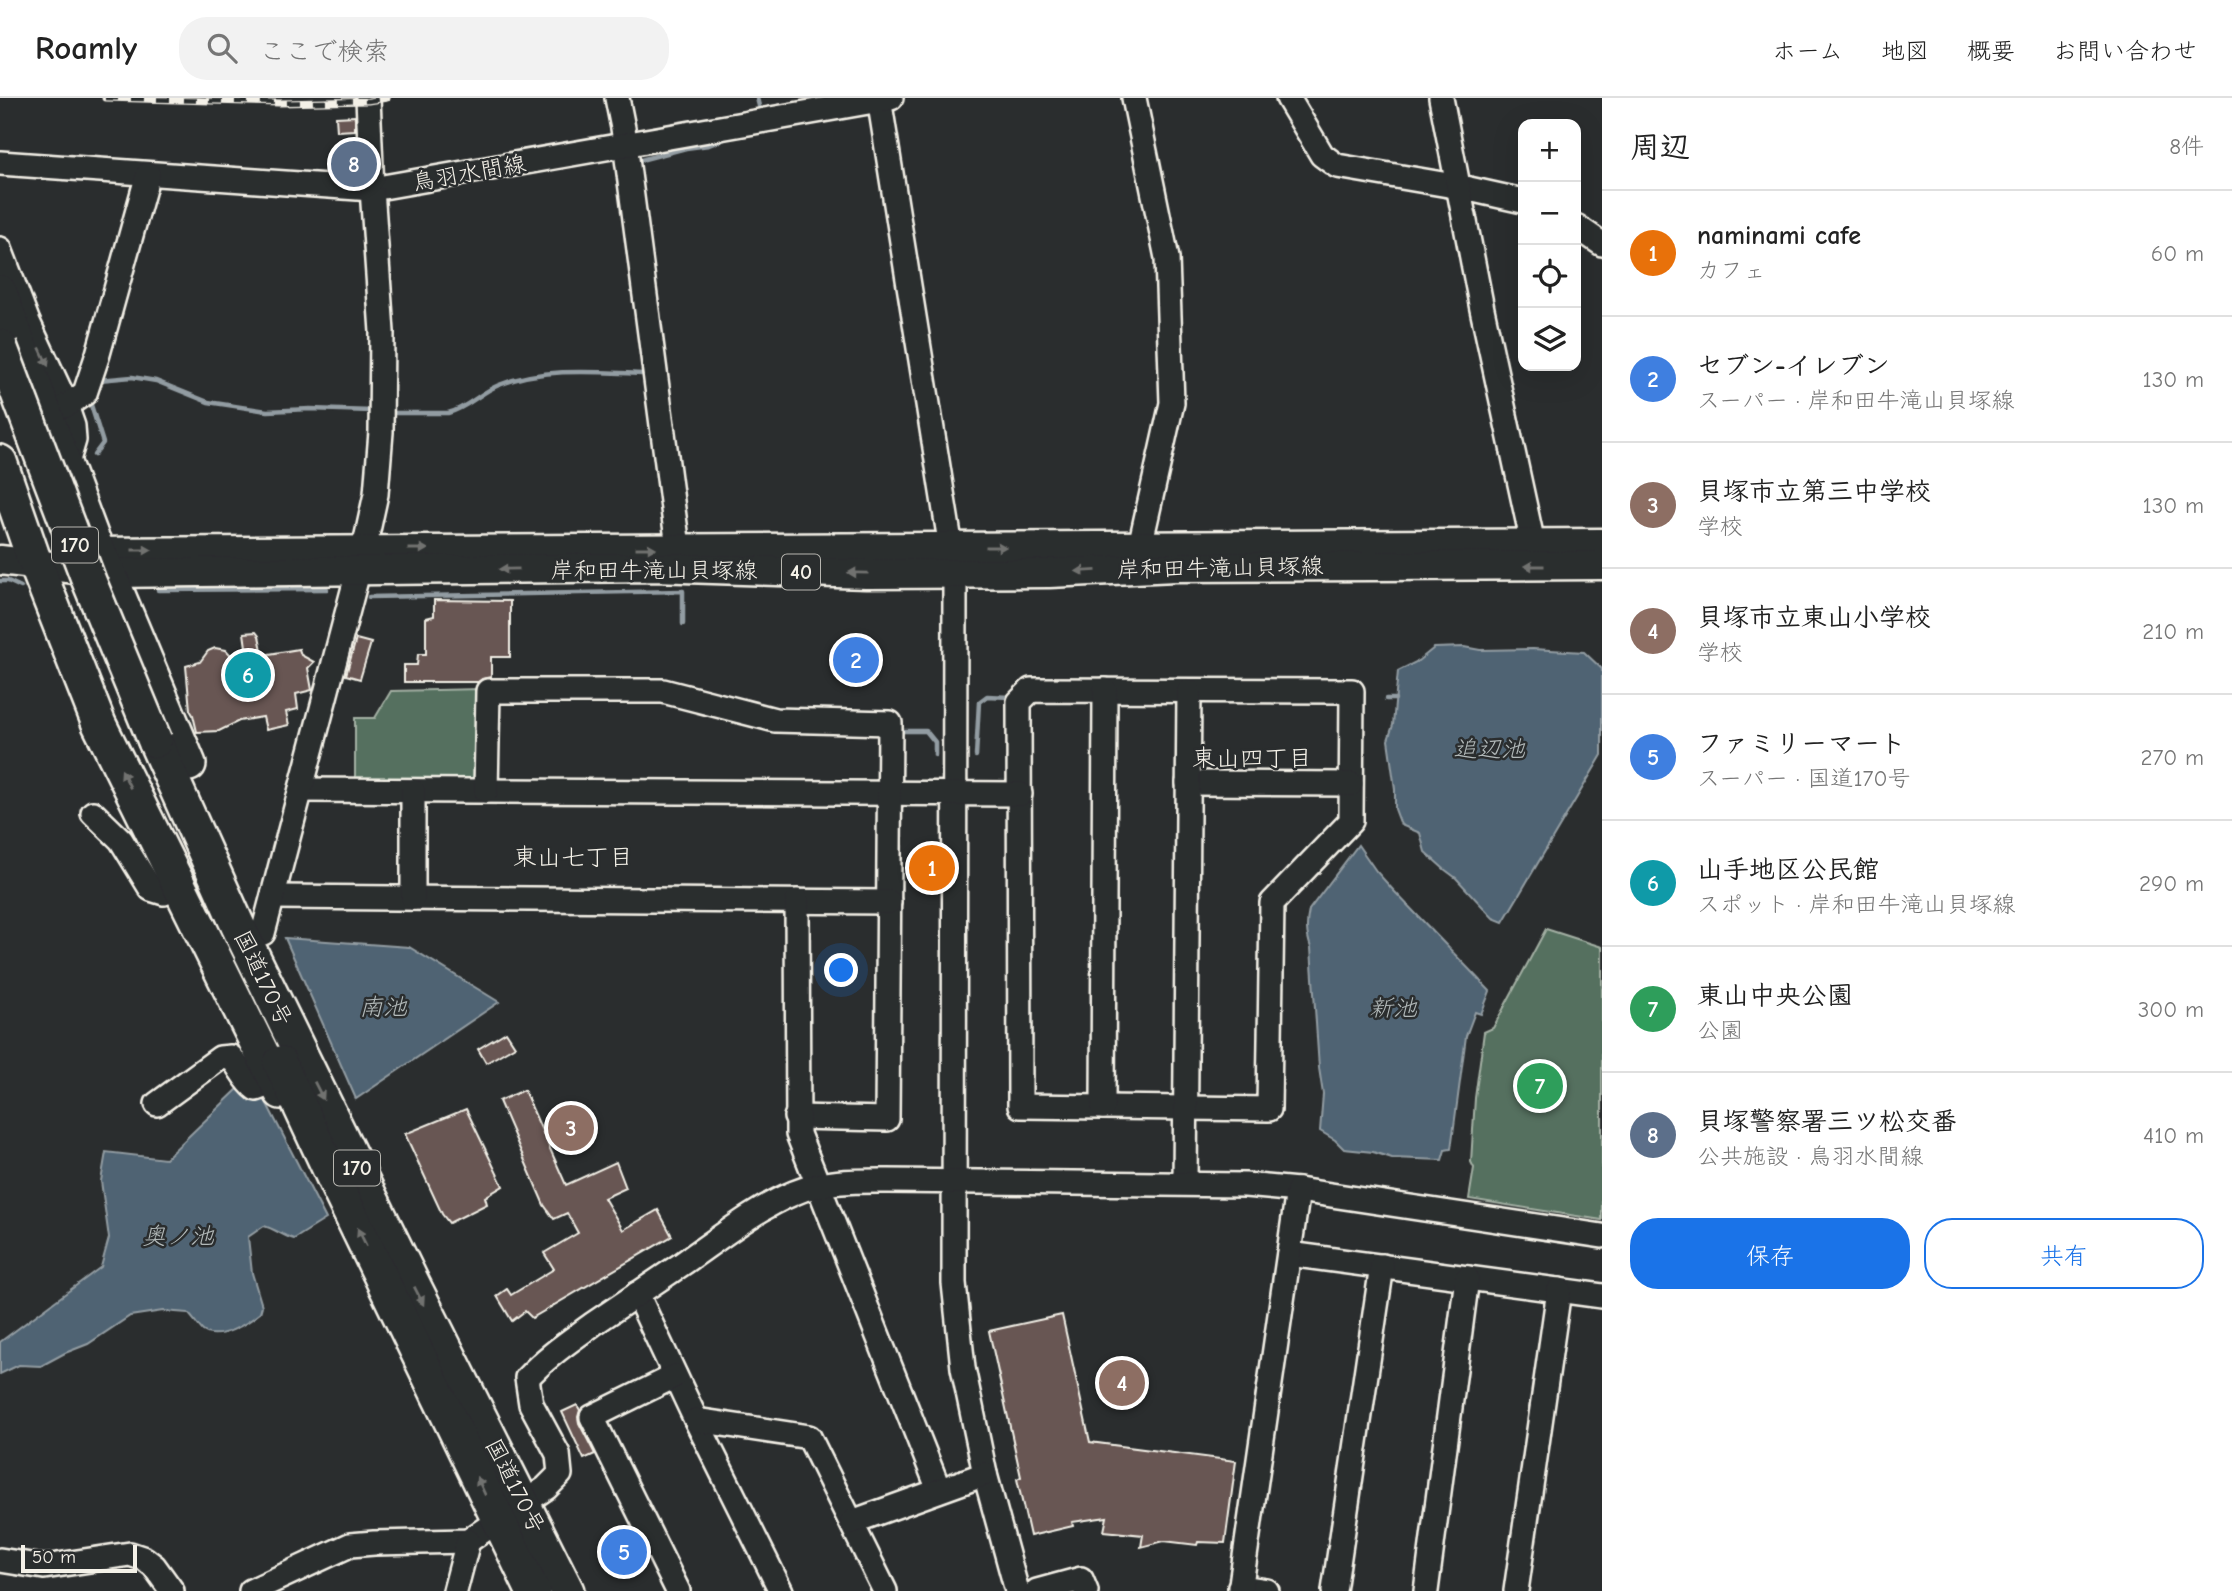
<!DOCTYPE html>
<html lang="ja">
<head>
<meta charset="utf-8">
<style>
  body { margin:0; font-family:"Comic Neue","Klee One",sans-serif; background:#f2f2f2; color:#222 }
  .controls { position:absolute; right:21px; top:21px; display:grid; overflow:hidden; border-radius:14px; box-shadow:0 7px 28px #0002 }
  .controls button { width:63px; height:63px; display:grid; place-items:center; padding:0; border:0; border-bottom:2px solid #e0e0e0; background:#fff; color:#222; font:35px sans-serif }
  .scale { position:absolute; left:21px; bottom:18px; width:116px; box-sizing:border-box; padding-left:7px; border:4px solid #f4f1e8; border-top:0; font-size:19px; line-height:24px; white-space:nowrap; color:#f4f1e8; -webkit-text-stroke:5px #2a2d2e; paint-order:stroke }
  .you { position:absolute; left:842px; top:873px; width:24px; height:24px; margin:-18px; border:5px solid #fff; border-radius:50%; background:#1a73e8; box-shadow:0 0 0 10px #1a73e833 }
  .badge { display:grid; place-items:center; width:46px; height:46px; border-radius:50%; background:#1a73e8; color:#fff; font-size:23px; font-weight:700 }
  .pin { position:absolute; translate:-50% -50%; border:4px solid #fff; box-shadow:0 2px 7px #0006 }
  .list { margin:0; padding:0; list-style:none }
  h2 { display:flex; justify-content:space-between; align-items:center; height:91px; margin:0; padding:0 28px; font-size:30px }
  h2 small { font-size:23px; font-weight:400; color:#767676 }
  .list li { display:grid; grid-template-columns:46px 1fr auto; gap:21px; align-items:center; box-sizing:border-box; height:126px; padding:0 28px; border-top:2px solid #e0e0e0 }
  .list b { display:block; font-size:26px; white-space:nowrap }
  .list p { margin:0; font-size:23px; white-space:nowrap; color:#767676 }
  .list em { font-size:23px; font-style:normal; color:#767676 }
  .actions { display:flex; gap:14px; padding:21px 28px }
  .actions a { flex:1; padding:16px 0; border:2px solid #1a73e8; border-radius:28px; text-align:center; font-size:24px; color:#1a73e8 }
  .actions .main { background:#1a73e8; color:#fff }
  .icon { flex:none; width:38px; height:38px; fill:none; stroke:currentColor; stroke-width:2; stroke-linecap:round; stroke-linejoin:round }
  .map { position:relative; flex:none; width:1602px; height:1493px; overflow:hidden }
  header { display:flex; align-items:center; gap:42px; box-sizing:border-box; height:98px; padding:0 35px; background:#fff; border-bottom:2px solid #e0e0e0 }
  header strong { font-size:33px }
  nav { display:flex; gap:38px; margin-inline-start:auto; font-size:24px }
  .search { width:490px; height:63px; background:#f2f2f2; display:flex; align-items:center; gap:18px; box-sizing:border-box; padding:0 24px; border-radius:28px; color:#767676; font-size:26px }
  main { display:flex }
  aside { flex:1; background:#fff }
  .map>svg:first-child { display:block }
  .green { fill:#54705f; stroke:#a4b0a4; stroke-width:2 }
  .water { fill:#506473; stroke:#929ca2; stroke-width:2 }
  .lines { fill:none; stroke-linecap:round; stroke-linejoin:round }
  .stream { stroke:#929ca2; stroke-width:4.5 }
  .building { fill:#685653; stroke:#f4f1e8; stroke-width:2 }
  .minor-casing { stroke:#f4f1e8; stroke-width:28 }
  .major-casing { stroke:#f4f1e8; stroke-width:33 }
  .highway-casing { stroke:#f4f1e8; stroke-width:38 }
  .minor { stroke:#2a2d2e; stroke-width:23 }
  .major { stroke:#2a2d2e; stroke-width:28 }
  .highway { stroke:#2a2d2e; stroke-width:33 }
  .rail-casing { stroke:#f4f1e8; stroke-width:7 }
  .rail { stroke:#2a2d2e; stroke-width:4.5; stroke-dasharray:13; stroke-linecap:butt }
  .highway-bridge-casing { stroke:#f4f1e8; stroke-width:38; stroke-linecap:butt }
  .highway-bridge { stroke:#2a2d2e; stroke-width:33 }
  .oneway { fill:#71726f }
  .labels { text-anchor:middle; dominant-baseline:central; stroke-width:5; stroke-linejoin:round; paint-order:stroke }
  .shield { fill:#2a2d2e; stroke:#b7b6b0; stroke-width:2 }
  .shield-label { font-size:21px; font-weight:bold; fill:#f4f1e8 }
  .street-label { font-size:23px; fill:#f4f1e8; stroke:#2a2d2e }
  .water-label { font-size:24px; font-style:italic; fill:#b2b9b9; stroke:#2a2d2e }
  .neighbourhood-label { font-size:24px; fill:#f4f1e8; stroke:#2a2d2e }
</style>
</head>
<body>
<header>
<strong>Roamly</strong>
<div class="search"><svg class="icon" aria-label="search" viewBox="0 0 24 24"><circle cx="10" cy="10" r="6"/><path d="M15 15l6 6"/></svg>ここで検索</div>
<nav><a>ホーム</a><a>地図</a><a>概要</a><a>お問い合わせ</a></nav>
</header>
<main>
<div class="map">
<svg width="1602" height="1493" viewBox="0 0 1602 1493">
  <rect width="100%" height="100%" fill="#2a2d2e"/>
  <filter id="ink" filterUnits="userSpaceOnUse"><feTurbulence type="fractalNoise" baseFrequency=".0143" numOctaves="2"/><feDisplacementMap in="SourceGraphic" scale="14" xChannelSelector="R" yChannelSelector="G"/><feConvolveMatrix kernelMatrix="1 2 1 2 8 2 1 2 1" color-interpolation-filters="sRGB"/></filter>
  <g filter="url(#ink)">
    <g class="green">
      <path d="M481,591L478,680L470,685L355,683V620H375L391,593Z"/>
      <path d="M1546,831L1602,849V1122L1469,1101L1474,1070L1471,1064L1475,1000L1484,934L1493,930Z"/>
    </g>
    <g class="water">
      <path d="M1464,549L1480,552L1533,551L1584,554L1602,571V657L1503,824L1493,820L1456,780L1444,771L1425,754L1420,735L1401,727L1395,711V691L1388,642L1393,627L1398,573L1418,563L1434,550Z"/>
      <path d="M1358,747L1376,773L1394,793L1490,893L1481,916L1475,914L1466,938L1451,1051L1445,1052L1442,1062L1392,1060L1373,1054L1344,1051L1335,1042L1320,1033L1323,996L1319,970L1311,850C1306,835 1306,826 1309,812Z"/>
      <path d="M285,840L409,849L499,904L356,1001Z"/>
      <path d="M240,989L265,1002L326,1121L294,1141C283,1138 275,1131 264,1128L248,1139L252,1175L262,1208L260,1215C248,1225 219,1244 203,1233C198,1228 193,1220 188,1215L163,1213L130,1218L88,1246L65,1255L41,1268L19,1267L0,1276V1244L101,1169L109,1140L101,1083L106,1054L165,1061Z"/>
    </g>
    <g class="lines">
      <g class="stream">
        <path d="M757,0L760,12"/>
        <path d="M637,63L686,50L709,47L730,39"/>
        <path d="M99,282L132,279L156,283L208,304L267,313L310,311L372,313"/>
        <path d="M93,300L91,307L103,345L94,357"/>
        <path d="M393,315H448C466,311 481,294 499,287C544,269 596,274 643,276L647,272"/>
        <path d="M0,483H8L21,489"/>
        <path d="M158,492L327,491"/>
        <path d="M369,499L683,493V526"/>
        <path d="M1386,601H1395"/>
        <path d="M899,633H926L935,644V657"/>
        <path d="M976,658L979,604L987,598L1010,599"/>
      </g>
    </g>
    <g class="building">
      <path d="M355,18V32L337,33L336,19Z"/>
      <path d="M434,502L510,503V559H491V579L482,581L478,584H404V567H417L418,556H426V520L434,518Z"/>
      <path d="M256,534L259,538L263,557L299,551L301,557L314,564L308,570L312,592L296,596L298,611L286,614L289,627L266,632L263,619L239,623L219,633L197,634L193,617L190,612L186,568L200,564L208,553L215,550L226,552L250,577L244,535Z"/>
      <path d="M356,541L371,545L360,581L346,577Z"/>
      <path d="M837,547H873L874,577H838Z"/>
      <path d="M506,934L515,948L486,965L478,951Z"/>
      <path d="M524,992L566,1087L616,1064L626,1090L604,1100L623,1132L658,1112L672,1138L532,1220L525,1213L512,1223L497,1198L507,1191L511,1197L554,1171L544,1155L578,1135L567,1115L554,1121L544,1107L499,1003Z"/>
      <path d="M466,1011L503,1088L485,1099L487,1106L449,1125L442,1116L405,1036Z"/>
      <path d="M1062,1217L1090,1344L1236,1363L1225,1445L1198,1444L1197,1447L1164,1443L1141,1449L1143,1437L1104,1433L1107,1419L1072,1424L1073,1428L1030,1438L1017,1381L1021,1379L989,1233Z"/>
      <path d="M577,1307L580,1312L578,1319L579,1325L595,1356L584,1361L562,1314Z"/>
      <path d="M627,1432L644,1466L622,1477L605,1442Z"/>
    </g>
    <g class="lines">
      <g class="minor-casing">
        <g id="minor">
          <path d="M617,0L623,30L678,449"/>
          <path d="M879,0L955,475L954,1185L963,1270L985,1376L1017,1493"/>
          <path d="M1134,0L1167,160L1172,305L1140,448"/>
          <path d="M1288,0L1322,57L1337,68L1460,89L1523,103"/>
          <path d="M1441,0L1482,211L1533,446"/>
          <path d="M0,65L372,91L891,0"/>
          <path d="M1576,128L1602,146"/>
          <path d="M0,151L28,224L63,299L73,328L74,342L66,369"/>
          <path d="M66,308L85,295L98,256L148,76"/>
          <path d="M1031,592L1352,593L1351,723L1272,805L1269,1011L1020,1008L1019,604Z"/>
          <path d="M1188,685L1351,686"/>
          <path d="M301,692L1020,696"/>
          <path d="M486,693L488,593H663L775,622L890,625L887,1021L796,1019"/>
          <path d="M93,715L121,742L151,791L164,795L179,789"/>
          <path d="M273,799L889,804"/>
          <path d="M413,800V693"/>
          <path d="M797,803L798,1036L939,1392"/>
          <path d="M263,835L364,451L376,396L381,334L382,234L372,91L368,0"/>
          <path d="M157,1006L220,960L231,959C240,969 245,983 256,991L275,984"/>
          <path d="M1103,1009L1105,592"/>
          <path d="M1185,1085L1189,593"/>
          <path d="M1289,1156L1602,1198"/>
          <path d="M637,1196L696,1322L781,1493"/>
          <path d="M675,1278L592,1319L678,1493"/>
          <path d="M696,1322L809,1339L885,1493"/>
          <path d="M852,1424L985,1376"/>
          <path d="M0,1462L44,1469L130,1456L145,1461L154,1468L172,1493"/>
          <path d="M1240,1489L1267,1493"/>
          <path d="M251,1493L350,1447L374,1445L468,1443L546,1390L560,1376L558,1356L531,1306L527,1280C547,1258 570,1243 593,1226C623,1206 652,1186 682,1166C717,1142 755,1111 794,1095C824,1082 857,1083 888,1083L1245,1087L1298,1092L1602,1138"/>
          <path d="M455,1493L468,1443"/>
          <path d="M1037,1493L1081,1481L1086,1493"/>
          <path d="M1240,1493L1298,1092"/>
          <path d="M1334,1493L1382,1168"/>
          <path d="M1426,1493L1467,1180"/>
          <path d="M1516,1493L1559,1192"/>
        </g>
      </g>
      <g class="major-casing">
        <g id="major">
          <path d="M80,454L1602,445"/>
          <path d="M0,462L109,475L654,469L866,476L1049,475L1175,469L1602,467"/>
        </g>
      </g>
      <g class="highway-casing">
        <g id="highway">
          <path d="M0,194L92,440L109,475L189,666"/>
          <path d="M0,364L32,456L99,626L281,994"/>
          <path d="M155,643L238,828L411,1182L567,1493"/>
          <path d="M280,965L340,1094L533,1493"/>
        </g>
      </g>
      <use href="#minor" class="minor"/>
      <use href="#major" class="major"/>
      <use href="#highway" class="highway"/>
      <g class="rail-casing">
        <path id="rail" d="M105,0L280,5L368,3L387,0"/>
      </g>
      <use href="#rail" class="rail"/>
      <g class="highway-bridge-casing">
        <path id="highway-bridge" d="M0,248L89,483L155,643"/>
      </g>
      <use href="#highway-bridge" class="highway-bridge"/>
    </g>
    <defs><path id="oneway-solid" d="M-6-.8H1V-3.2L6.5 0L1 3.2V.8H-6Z" transform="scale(1.75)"/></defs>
    <g class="oneway">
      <use href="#oneway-solid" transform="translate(44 259) rotate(65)"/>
      <use href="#oneway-solid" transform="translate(996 449)"/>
      <use href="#oneway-solid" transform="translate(646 450)"/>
      <use href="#oneway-solid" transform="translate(418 451)"/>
      <use href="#oneway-solid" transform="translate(142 452)"/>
      <use href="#oneway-solid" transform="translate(1534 468) rotate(180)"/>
      <use href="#oneway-solid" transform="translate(509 471) rotate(179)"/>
      <use href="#oneway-solid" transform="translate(1086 473) rotate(177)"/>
      <use href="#oneway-solid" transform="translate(858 475) rotate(-179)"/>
      <use href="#oneway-solid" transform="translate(126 681) rotate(-116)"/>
      <use href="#oneway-solid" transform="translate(319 993) rotate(63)"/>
      <use href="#oneway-solid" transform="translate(362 1139) rotate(-116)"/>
      <use href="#oneway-solid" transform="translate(419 1198) rotate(63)"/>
      <use href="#oneway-solid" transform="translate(481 1388) rotate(-115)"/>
    </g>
  </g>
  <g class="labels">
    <g class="shield">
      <rect x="52" y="429.5" width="46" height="35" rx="5"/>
      <rect x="782" y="456.5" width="38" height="35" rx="5"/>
      <rect x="334" y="1052.5" width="46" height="35" rx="5"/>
    </g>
    <g class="shield-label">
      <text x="75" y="447">170</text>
      <text x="801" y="474">40</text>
      <text x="357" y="1070">170</text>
    </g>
    <g class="street-label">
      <text transform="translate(469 75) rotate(-10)">鳥羽水間線</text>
      <text transform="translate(1220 470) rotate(-1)">岸和田牛滝山貝塚線</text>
      <text x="654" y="472">岸和田牛滝山貝塚線</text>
      <text transform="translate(263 880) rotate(64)">国道170号</text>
      <text transform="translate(515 1388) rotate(63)">国道170号</text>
    </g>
    <g class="water-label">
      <text x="1489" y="651">追辺池</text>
      <text x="383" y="909">南池</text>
      <text x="1393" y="910">新池</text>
      <text x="178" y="1138">奥ノ池</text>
    </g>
    <g class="neighbourhood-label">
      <text x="1252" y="660">東山四丁目</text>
      <text x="573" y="759">東山七丁目</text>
    </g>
  </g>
</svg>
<div class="controls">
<button>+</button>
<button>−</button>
<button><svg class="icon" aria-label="locate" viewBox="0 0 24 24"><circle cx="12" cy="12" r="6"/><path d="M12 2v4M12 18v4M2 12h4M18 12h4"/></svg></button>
<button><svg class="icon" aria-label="layers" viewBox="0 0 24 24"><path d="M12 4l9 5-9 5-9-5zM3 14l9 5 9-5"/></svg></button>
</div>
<div class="scale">50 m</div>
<div class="you"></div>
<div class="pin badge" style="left:932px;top:770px;background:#e8710a">1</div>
<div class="pin badge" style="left:856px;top:562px;background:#3f7fe0">2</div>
<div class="pin badge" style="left:571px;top:1030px;background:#8d6e63">3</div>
<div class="pin badge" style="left:1122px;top:1285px;background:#8d6e63">4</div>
<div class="pin badge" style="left:624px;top:1454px;background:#3f7fe0">5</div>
<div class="pin badge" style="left:248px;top:577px;background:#0f9aa8">6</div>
<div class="pin badge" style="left:1540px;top:988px;background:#2e9e5b">7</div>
<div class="pin badge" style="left:354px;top:66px;background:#5c6f8a">8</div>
</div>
<aside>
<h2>周辺<small>8件</small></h2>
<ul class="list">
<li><span class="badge" style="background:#e8710a">1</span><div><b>naminami cafe</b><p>カフェ</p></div><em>60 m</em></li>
<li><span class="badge" style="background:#3f7fe0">2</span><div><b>セブン-イレブン</b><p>スーパー · 岸和田牛滝山貝塚線</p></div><em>130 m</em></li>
<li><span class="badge" style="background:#8d6e63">3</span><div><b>貝塚市立第三中学校</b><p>学校</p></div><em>130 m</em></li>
<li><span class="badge" style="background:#8d6e63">4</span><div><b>貝塚市立東山小学校</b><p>学校</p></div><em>210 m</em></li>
<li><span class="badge" style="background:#3f7fe0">5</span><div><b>ファミリーマート</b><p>スーパー · 国道170号</p></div><em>270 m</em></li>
<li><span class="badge" style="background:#0f9aa8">6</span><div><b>山手地区公民館</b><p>スポット · 岸和田牛滝山貝塚線</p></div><em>290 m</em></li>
<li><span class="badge" style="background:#2e9e5b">7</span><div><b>東山中央公園</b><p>公園</p></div><em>300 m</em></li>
<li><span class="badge" style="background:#5c6f8a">8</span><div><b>貝塚警察署三ツ松交番</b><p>公共施設 · 鳥羽水間線</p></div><em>410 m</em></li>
</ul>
<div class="actions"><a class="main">保存</a><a>共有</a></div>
</aside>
</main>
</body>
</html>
